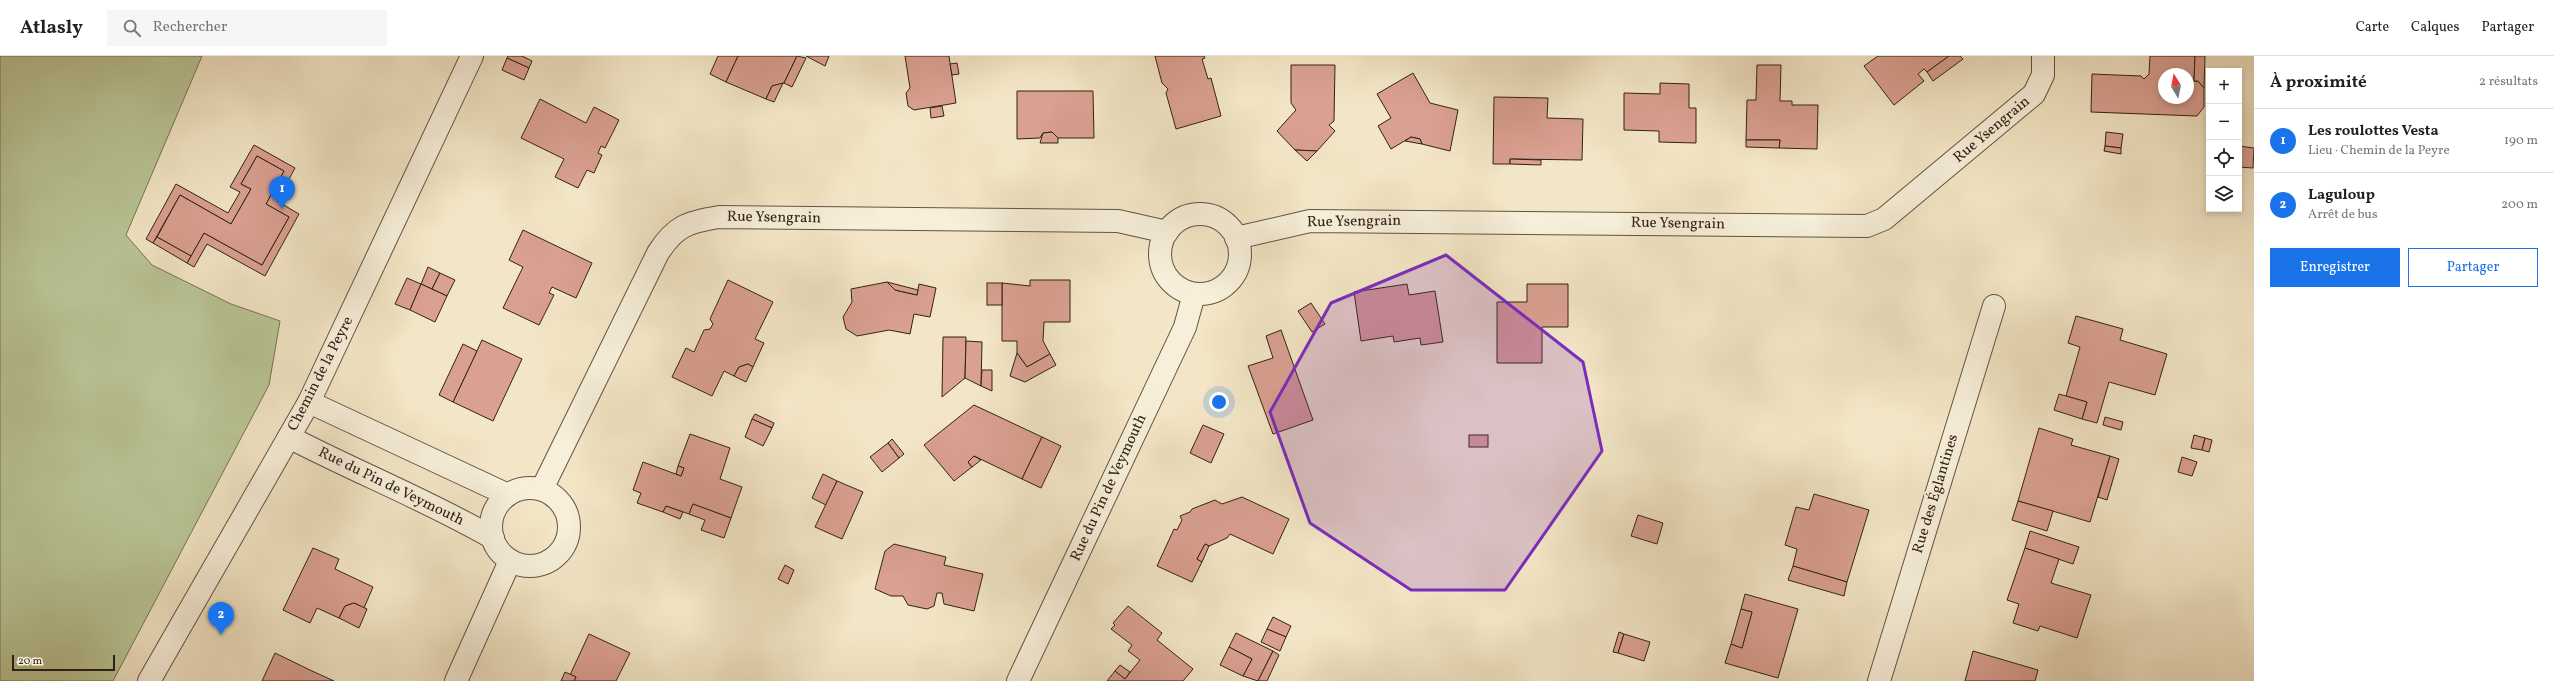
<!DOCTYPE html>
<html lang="fr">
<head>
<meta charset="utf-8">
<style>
  body { margin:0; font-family:Vollkorn,serif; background:#f6f6f6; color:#222 }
  .controls { position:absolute; right:12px; top:12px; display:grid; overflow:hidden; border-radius:0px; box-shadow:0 2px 6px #0003 }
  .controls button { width:36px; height:36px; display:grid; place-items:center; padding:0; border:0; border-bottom:1px solid #e0e0e0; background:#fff; color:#222; font:20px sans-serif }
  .compass { position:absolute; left:2158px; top:12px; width:36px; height:36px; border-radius:50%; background:#fff; box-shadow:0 2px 6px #0003; rotate:350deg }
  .scale { position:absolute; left:12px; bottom:10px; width:103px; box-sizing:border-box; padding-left:4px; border:2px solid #312217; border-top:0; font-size:11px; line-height:14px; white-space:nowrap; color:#312217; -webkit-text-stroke:3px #f7efda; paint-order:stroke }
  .you { position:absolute; left:1219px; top:346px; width:14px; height:14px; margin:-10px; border:3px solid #fff; border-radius:50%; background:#1a73e8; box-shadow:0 0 0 6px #1a73e833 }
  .badge { display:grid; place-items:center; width:26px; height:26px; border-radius:50%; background:#1a73e8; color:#fff; font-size:13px; font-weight:700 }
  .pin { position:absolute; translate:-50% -33px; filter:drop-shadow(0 1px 2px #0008) }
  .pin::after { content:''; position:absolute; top:21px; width:14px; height:12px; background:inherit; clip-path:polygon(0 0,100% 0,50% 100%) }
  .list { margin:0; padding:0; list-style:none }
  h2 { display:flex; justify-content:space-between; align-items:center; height:52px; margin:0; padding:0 16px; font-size:17px }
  h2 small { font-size:13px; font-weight:400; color:#767676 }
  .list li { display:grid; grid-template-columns:26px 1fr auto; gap:12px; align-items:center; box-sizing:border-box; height:64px; padding:0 16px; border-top:1px solid #e0e0e0 }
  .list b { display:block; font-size:15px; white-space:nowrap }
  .list p { margin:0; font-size:13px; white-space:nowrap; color:#767676 }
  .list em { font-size:13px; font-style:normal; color:#767676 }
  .actions { display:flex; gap:8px; padding:12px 16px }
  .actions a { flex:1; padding:9px 0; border:1px solid #1a73e8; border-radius:0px; text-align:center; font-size:14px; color:#1a73e8 }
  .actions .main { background:#1a73e8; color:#fff }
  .icon { flex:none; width:22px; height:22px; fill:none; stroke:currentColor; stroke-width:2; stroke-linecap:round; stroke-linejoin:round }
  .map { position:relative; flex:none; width:2254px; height:625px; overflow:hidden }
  header { display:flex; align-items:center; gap:24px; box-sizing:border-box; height:56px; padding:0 20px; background:#fff; border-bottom:1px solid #e0e0e0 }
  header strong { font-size:19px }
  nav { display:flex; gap:22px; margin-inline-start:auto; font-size:14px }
  .search { width:280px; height:36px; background:#f6f6f6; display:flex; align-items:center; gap:10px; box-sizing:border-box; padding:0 14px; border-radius:0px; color:#767676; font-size:15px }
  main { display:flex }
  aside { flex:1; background:#fff }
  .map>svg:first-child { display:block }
  .green { fill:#bac596; stroke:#767456 }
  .building { fill:#daa091; stroke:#312217; fill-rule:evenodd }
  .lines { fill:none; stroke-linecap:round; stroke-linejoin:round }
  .street-casing { stroke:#625343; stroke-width:24 }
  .street { stroke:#f7efda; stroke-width:22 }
  .marked { fill:#7b2cbf; fill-opacity:0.2; stroke:#7b2cbf; stroke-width:3; stroke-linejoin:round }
  .labels { text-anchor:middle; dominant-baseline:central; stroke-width:4; stroke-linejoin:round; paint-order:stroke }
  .street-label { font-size:15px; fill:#312217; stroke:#f7efda }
</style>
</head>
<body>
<header>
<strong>Atlasly</strong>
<div class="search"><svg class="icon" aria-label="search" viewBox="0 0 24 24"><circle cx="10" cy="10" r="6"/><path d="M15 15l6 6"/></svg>Rechercher</div>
<nav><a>Carte</a><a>Calques</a><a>Partager</a></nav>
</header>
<main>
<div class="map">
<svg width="2254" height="625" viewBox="0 0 2254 625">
  <rect width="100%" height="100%" fill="#f3e6c6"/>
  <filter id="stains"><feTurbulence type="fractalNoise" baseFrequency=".005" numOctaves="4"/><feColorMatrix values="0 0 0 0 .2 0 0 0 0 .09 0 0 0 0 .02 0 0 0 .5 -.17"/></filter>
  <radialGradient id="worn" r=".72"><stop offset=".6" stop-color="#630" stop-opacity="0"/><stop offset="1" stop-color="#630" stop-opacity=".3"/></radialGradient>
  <path class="green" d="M0,0H202L126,179L152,209L231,248L280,265L269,329L113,625H0Z"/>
  <g class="building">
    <path d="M508,0H522L532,5L529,12L507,2Z"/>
    <path d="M718,0H738L726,26L710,18Z"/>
    <path d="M738,0H797L784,27L772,30L766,43L726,26Z"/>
    <path d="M797,0L806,2L792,31L784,27Z"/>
    <path d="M806,0H829L825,10Z"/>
    <path d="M905,0H949L956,47L914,54L908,50L906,37L910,32Z"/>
    <path d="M1155,0H1204L1205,2L1202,3L1208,23L1211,22L1221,60L1176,73L1166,37L1168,33L1162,27Z"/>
    <path d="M1878,0H1949L1927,16L1924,13L1918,18L1924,25L1894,49L1864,10Z"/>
    <path d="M1949,0H1960L1963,3L1933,25L1927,16Z"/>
    <path d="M2150,0H2195L2194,25H2198L2204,32V51L2197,60L2091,56L2092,18L2141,20L2144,23L2149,18ZM2164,18H2188V42H2164Z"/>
    <path d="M2195,0H2205L2204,32L2198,25H2194Z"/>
    <path d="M507,2L529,12L524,24L502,14Z"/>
    <path d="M957,7L959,18L952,19L950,8Z"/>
    <path d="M1291,9H1335L1334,65L1329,69L1335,75L1317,95L1295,94L1277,75L1296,54L1291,47Z"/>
    <path d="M1757,9H1781L1780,45H1792V49H1818L1817,93L1779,92L1780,84H1746L1747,44H1756Z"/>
    <path d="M1413,17L1430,47L1458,54L1450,95L1422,88L1420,83L1411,81L1391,93L1378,70L1391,62L1377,38Z"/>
    <path d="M783,27L774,46L766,43L772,30Z"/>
    <path d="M1660,27L1689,28V52H1696V87L1659,86V75L1624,74V37L1660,38Z"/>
    <path d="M1017,35H1093L1094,82H1058L1052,76L1043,77L1040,82L1017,83Z"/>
    <path d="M1494,41L1548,42L1547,62L1583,63L1582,104L1510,103V108H1493Z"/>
    <path d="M540,43L586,67L594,51L619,64L605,92L601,90L598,97L602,99L594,117L587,114L578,132L555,121L564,103L521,82Z"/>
    <path d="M942,50L944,60L931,62L930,52Z"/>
    <path d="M1052,76L1058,82V87H1040L1043,77Z"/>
    <path d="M2106,76L2123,78L2121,92L2105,90Z"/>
    <path d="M1411,81L1420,83L1422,88L1405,85Z"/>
    <path d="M1746,84H1780L1779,92L1746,91Z"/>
    <path d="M254,89L295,112L277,145L299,158L265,220L207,188L194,211L187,207L204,177L262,209L289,161L266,148L284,115L257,100L241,128L251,133L231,168L180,139L153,187L146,183L176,128L228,157L240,136L230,131Z"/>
    <path d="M2105,90L2121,92V98L2104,95Z"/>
    <path d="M2239,90L2254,92L2253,112L2239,111Z"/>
    <path d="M1295,94L1317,95L1307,105Z"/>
    <path d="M257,100L284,115L266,148L289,161L262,209L204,177L191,200L157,181L180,139L231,168L251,133L241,128Z"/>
    <path d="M1510,103L1541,104V109L1510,108Z"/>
    <path d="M523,174L592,207L576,242L552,231L549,237L554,239L539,269L503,252L523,211L509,204Z"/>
    <path d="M157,181L191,200L187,207L153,187Z"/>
    <path d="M428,211L440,217L432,233L421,228Z"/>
    <path d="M440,217L455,224L447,240L432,233Z"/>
    <path d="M407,222L421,228L410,254L395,248Z"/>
    <path d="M728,224L773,246L755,283L764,287L753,311L748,308L739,311L734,320L724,315L712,340L672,321L686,292L694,296L704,274L710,273L713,268L710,263Z"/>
    <path d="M1030,224H1070V266H1044L1043,285L1050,298L1027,311L1017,297V285H1002V227L1030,230Z"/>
    <path d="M887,226L895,234L917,239L919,228L936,232L930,261L914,258L910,278L889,274L857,280L846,273L843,261L852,246L851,233Z"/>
    <path d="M887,226L918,234L917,239L895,234Z"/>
    <rect x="987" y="227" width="15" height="22"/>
    <path d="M421,228L447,240L435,266L410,254Z"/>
    <path d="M1407,228L1409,239L1435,235L1443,286L1421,289L1420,282L1394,286L1393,280L1361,285L1354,236Z"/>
    <path d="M1527,228H1568V271H1542V307H1497V246H1527Z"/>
    <path d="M1311,247L1325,268L1312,276L1298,255Z"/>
    <path d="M2076,260L2123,273L2120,284L2167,298L2155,339L2109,326L2097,367L2082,363L2087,346L2066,340L2080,291L2068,287Z"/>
    <path d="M1281,274L1313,364L1273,378L1248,310L1273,302L1266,280Z"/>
    <path d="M943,281H966L965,322L942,341Z"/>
    <path d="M482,284L522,303L493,365L453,346Z"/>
    <path d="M966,285L982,286L981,330L965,322Z"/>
    <path d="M463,288L477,295L453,346L439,339Z"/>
    <path d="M1017,297L1027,311L1050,298L1056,309L1025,326L1010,320Z"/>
    <path d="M748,308L753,311L746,326L734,320L739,311Z"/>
    <path d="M982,314H992V335L981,330Z"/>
    <path d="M2059,338L2087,346L2082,363L2054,354Z"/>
    <path d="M974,349L1042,381L1022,423L974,400L968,406L972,411L954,425L924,389Z"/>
    <path d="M755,358L774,367L772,372L752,363Z"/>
    <path d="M2105,361L2123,366L2121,374L2103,369Z"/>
    <path d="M752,363L772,372L763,390L745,381Z"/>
    <path d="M1203,369L1224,378L1211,407L1190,397Z"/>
    <path d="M2039,372L2073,383L2071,389L2110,400L2090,466L2018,445Z"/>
    <path d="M690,378L730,392L720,423L742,431L731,462L693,448L689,458L666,450L663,456L637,447L641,437L633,434L643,406L681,420L684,412L678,410Z"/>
    <rect x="1469" y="379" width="19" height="12"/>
    <path d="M2194,379L2205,382L2202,394L2191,392Z"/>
    <path d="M1042,381L1061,390L1041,432L1022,423Z"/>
    <path d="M2205,382L2212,384L2209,396L2202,394Z"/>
    <path d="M892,383L904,398L899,402L888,387Z"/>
    <path d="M888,387L899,402L882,416L870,401Z"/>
    <path d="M974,400L981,404L972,411L968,406Z"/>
    <path d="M2110,400L2119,403L2107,444L2098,441Z"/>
    <path d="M2182,401L2197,406L2192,420L2178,416Z"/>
    <path d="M678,410L684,412L681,420L676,418Z"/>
    <path d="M823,418L837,425L826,449L812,442Z"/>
    <path d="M837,425L863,436L842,483L815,471Z"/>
    <path d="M1814,438L1869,454L1847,526L1793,510L1797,493L1785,489L1796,451L1809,454Z"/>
    <path d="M1242,441L1289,463L1273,498L1230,478L1227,482L1209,490L1205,488L1197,503L1202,506L1192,526L1157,510L1174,473L1177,474L1182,464L1180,460L1190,456L1192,453L1215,444L1222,448Z"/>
    <path d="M2018,445L2053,455L2047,475L2012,464Z"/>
    <path d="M693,448L731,462L724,482L701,474L705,464L689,458Z"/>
    <path d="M666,450L683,456L680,463L663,456Z"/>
    <path d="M1638,459L1663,467L1657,488L1631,480Z"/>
    <path d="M2030,475L2079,491L2073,508L2025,492Z"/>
    <path d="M894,488L946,501L944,509L983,518L974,555L944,548L942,537H937L934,550L927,553L908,549L903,540H891L875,533L885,495Z"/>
    <path d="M1205,488L1209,490L1202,506L1197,503Z"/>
    <path d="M313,492L339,503L335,513L373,531L364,552L354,547L345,550L339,562L317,552L310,567L283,554Z"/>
    <path d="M2025,492L2059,503L2051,527L2091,539L2077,582L2040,570L2038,575L2013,567L2019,548L2007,544Z"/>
    <path d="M785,509L794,514L788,528L778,523Z"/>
    <path d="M1793,510L1847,526L1844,540L1788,524Z"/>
    <path d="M1745,538L1798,553L1778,622L1725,607L1731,588L1742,592L1752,556L1741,553Z"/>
    <path d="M354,547L367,553L359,572L339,562L345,550Z"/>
    <path d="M1128,550L1162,577L1157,584L1193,613L1183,625H1107L1115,615L1125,623L1140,604L1128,595L1132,589L1111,573L1115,569L1113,567Z"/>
    <path d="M1741,553L1752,556L1742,592L1731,588Z"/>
    <path d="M1273,561L1291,570L1286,581L1267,573Z"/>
    <path d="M1267,573L1286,581L1280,595L1261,586Z"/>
    <path d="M1619,576L1624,578L1618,597L1613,596Z"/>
    <path d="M1236,577L1273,595L1258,625L1243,620L1252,603L1229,591Z"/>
    <path d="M589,578L630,597L616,625H574L576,621L570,619Z"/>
    <path d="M1624,578L1650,586L1644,605L1618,597Z"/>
    <path d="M1229,591L1252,603L1243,620L1220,609Z"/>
    <path d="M1273,595L1279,599L1267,625H1258Z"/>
    <path d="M1973,595L2038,614L2035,625H1965Z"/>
    <path d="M275,597L312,615L334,625H262Z"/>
    <path d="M1120,609L1130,616L1125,623L1115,615Z"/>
    <path d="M565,616L576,621L574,625H561Z"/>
  </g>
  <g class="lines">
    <g class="street-casing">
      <g id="street">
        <circle cx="1200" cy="198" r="40"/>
        <path d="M1236,182L1310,165L1867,170L1884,163L2034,38L2043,19V0"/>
        <path d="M309,346L508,439"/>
        <path d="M289,381C356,416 427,444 493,482"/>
        <circle cx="530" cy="471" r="39"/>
        <path d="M542,433L658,197C675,170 688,166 719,161L1118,165L1167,176"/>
        <path d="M149,625L309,346L472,0"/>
        <path d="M456,625L510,505"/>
        <path d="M1018,625L1185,271L1194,238"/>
        <path d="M1879,625L1994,250"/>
      </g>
    </g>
    <use href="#street" class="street"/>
  </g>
  <path class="marked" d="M1446,199L1583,306L1602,395L1505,534H1411L1310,467L1270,356L1331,247Z"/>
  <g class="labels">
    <g class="street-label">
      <text transform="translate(1992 74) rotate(-40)">Rue Ysengrain</text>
      <text transform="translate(774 162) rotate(1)">Rue Ysengrain</text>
      <text transform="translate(1354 166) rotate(-1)">Rue Ysengrain</text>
      <text transform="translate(1678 168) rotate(1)">Rue Ysengrain</text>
      <text transform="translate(321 318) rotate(-63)">Chemin de la Peyre</text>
      <text transform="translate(391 431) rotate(26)">Rue du Pin de Veymouth</text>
      <text transform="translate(1109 432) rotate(-65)">Rue du Pin de Veymouth</text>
      <text transform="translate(1936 438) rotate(-73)">Rue des Églantines</text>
    </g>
  </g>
  <rect width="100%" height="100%" filter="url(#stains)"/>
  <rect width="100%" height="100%" fill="url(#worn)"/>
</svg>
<div class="controls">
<button>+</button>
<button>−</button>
<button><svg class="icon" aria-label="locate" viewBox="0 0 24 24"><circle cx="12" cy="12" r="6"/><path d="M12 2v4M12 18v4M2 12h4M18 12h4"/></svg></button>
<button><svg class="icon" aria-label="layers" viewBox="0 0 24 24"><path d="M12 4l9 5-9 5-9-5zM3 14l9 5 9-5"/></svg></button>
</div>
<svg class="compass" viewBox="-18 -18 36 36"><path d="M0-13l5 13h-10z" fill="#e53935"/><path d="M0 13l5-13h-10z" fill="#767676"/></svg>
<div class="scale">20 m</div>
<div class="you"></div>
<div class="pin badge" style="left:282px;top:153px">1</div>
<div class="pin badge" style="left:221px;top:579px">2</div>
</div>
<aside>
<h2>À proximité<small>2 résultats</small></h2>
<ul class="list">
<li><span class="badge">1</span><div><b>Les roulottes Vesta</b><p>Lieu · Chemin de la Peyre</p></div><em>190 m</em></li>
<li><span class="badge">2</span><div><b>Laguloup</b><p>Arrêt de bus</p></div><em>200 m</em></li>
</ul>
<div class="actions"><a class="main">Enregistrer</a><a>Partager</a></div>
</aside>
</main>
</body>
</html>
